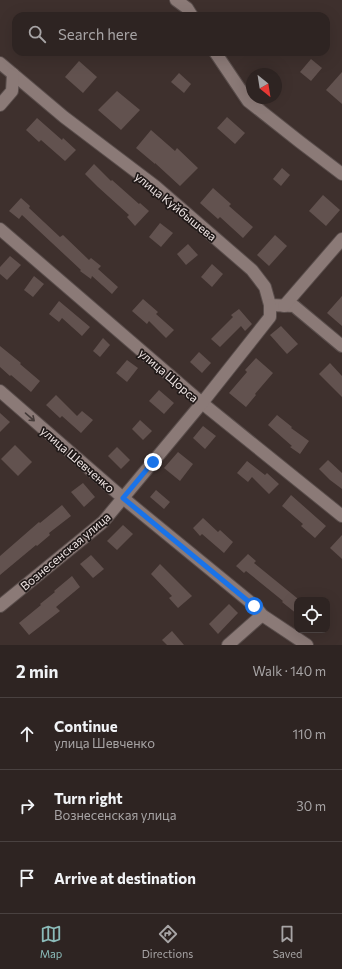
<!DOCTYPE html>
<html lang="en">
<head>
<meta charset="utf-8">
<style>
  body { margin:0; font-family:Commissioner,sans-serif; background:#362c2a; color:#f1f3f6 }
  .controls { position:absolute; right:12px; bottom:12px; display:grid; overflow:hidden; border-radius:8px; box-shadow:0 4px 16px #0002 }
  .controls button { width:36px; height:36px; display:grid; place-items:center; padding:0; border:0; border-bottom:1px solid #494140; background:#2e2422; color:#f1f3f6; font:20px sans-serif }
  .compass { position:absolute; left:246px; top:68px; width:36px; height:36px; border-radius:50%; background:#2e2422; box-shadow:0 4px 16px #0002; rotate:150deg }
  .stop { position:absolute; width:12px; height:12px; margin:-9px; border:3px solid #1a73e8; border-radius:50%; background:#fff }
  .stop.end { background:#1a73e8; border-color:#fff; box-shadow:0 1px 4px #0008 }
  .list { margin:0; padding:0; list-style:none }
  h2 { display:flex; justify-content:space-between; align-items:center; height:52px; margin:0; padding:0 16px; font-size:17px }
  h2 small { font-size:13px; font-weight:400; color:#a7a4a5 }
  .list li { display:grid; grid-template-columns:26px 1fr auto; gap:12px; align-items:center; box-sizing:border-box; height:72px; padding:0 16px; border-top:1px solid #494140 }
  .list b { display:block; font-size:15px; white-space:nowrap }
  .list p { margin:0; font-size:13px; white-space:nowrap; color:#a7a4a5 }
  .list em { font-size:13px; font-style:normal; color:#a7a4a5 }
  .icon { flex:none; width:22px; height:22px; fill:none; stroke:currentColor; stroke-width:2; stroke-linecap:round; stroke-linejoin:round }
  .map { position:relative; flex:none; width:342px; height:645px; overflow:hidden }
  .search { position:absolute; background:#2e2422; box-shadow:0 4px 16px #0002; left:12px; right:12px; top:12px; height:44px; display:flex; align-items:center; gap:10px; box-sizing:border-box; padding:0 14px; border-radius:12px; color:#a7a4a5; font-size:15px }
  .sheet { height:268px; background:#2e2422 }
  nav { display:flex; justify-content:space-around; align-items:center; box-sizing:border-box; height:56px; border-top:1px solid #494140; background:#2e2422; font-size:11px; color:#a7a4a5 }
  nav a { display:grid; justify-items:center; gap:2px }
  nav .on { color:#8bbbb9 }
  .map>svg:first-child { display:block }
  .building { fill:#62524f }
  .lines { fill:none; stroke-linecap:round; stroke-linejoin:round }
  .minor-casing { stroke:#594d4b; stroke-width:14 }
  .minor { stroke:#8b7a77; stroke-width:12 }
  .oneway { stroke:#453b39 }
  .route { stroke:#1a73e8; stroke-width:5 }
  .labels { text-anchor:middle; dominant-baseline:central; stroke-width:3.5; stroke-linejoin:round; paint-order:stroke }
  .street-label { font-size:12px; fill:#f0e6e5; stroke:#201918 }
</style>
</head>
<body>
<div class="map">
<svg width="342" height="645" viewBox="0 0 342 645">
  <rect width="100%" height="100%" fill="#3e302d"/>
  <g class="building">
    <path d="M311,59L322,68L311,81L300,72Z"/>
    <path d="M79,61L97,77L83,93L65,77Z"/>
    <path d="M342,72V104L326,90Z"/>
    <path d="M179,73L191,84L184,93L171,82Z"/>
    <path d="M117,91L140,110L121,130L98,110Z"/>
    <path d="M227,117L245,133L235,144L217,128Z"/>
    <path d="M37,118L62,140L63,138L76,150L65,161L41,140L39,142L26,130Z"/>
    <path d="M151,130L175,151L177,148L198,168L180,186L155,163V164L136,148Z"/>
    <path d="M94,164L111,181L112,180L139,204L140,203L149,211L135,226L127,217L129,215L98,187L85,174Z"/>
    <path d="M282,168L290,175L281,186L273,179Z"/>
    <path d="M213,188L231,204L229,206L253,227L243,238L220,217L218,219L200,203Z"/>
    <path d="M323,195L340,210L326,226L309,211Z"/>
    <path d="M21,198L30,206L29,208L60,237L63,235L89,260L91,258L101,266L98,269L118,287L112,294L92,276L91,279L80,271L81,270L22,215L19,219L9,211Z"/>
    <path d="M160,223L173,233L161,247L149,237Z"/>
    <path d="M275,235L287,246L269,266L257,255Z"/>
    <path d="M188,244L198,255L186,265L177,254Z"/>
    <path d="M10,256L21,265L7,280L0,274V267Z"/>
    <path d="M212,264L223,274L212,287L201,277Z"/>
    <path d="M34,276L44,284L33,297L24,290Z"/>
    <path d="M342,296V326L327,313Z"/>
    <path d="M143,299L158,312L156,314L174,330L166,338L149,321L147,324L132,311Z"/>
    <path d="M59,301L90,327L82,336L62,318L59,322L49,314Z"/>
    <path d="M239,309L252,324L245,331L241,326L220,347L211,339L233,317L231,315Z"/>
    <path d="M281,326L298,344L287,354L270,335Z"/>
    <path d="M103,338L110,345L100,357L93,351Z"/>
    <path d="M0,346L21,363L20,364L40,381L31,392L11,375L10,376L0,367Z"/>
    <path d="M199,352L211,363L202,373L190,362Z"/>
    <path d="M256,358L273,373L255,394L256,395L246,407L229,393L247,372L245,370Z"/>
    <path d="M127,360L138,368L127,382L116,373Z"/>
    <path d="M330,363L342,376V397L319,374Z"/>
    <path d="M159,390L174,403L164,414L149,401Z"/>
    <path d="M56,395L77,416L82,411L93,420L81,433L62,416L60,418L46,405Z"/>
    <path d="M0,413L10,422L0,432Z"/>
    <path d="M277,415L292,427L291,428L309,441L300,454L290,447L292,446L268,425Z"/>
    <path d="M140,420L152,431L143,440L132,429Z"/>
    <path d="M203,426L216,436L205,449L193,438Z"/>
    <path d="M15,445L32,462L18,476L1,459Z"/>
    <path d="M117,447L130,460L121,469L108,456Z"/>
    <path d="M178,452L193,464L180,481L164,468Z"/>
    <path d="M328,460L342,473V489L330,480L319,469Z"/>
    <path d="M247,461L265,475L267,473L279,484L269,494L252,477L248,482L237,473Z"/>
    <path d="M83,483L95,497L84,507L71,492Z"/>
    <path d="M156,490L170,502L164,509L150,497Z"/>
    <path d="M291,495L326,526L315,538L301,526L303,524L282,506Z"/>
    <path d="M62,505L71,516L49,533L50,535L37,546L36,545L0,575V556L39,522L40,523Z"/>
    <path d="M203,518L218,532L220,530L233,542L224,553L202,534L200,536L193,528Z"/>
    <path d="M123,525L133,534L117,550L107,541Z"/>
    <path d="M342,535V559L330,548Z"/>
    <path d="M248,554L256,561L254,563L297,598V614L282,602L283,601L246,571L244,573L236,566Z"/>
    <path d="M91,555L104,569L93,578L80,564Z"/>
    <path d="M160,564L192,596L178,608L169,598L172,596L151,574Z"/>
    <path d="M72,576L80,587L56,607L60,611L29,635L19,623L41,605L40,604L55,592L54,591Z"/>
    <path d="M229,604L238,613L218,634L209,624Z"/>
    <path d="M172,631L184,645H167L162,640Z"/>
  </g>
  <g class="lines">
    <g class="minor-casing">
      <g id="minor">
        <path d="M176,0L187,8L192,16"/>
        <path d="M215,52L248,101L300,142L342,174"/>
        <path d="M0,63L64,117L155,186L252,270L265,287L270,305L294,306L342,346"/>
        <path d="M0,105L12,91L13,74"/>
        <path d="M0,229L202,403L342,516"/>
        <path d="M284,306L342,239"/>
        <path d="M0,391L123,498L255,606L262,615L307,645"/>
        <path d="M0,606L103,522L202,403L270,317V305"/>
        <path d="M228,645L262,615"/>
      </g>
    </g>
    <use href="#minor" class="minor"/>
  </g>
  <defs><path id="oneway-shaft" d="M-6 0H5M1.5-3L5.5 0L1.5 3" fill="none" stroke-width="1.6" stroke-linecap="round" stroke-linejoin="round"/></defs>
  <use class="oneway" href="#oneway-shaft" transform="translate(30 417) rotate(41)"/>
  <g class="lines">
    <path class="route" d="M153,462L123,498L254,606"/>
  </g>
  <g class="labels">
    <g class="street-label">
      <text transform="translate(176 206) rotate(39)">улица Куйбышева</text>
      <text transform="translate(169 375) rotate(41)">улица Щорса</text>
      <text transform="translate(78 459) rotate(41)">улица Шевченко</text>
      <text transform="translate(65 551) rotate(-40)">Вознесенская улица</text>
    </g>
  </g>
</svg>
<div class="controls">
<button><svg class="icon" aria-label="locate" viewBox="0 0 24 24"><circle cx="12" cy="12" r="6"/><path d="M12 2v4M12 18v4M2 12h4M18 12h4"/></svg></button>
</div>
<svg class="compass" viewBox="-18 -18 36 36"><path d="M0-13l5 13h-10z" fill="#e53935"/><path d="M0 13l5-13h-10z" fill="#a7a4a5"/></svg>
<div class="stop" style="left:254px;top:606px"></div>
<div class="stop end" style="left:153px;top:462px"></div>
<div class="search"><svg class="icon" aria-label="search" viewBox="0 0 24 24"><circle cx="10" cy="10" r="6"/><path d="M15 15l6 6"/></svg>Search here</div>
</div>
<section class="sheet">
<h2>2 min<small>Walk · 140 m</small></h2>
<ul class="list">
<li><svg class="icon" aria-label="ahead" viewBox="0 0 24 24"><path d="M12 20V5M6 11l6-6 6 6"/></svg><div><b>Continue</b><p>улица Шевченко</p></div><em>110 m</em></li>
<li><svg class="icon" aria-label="right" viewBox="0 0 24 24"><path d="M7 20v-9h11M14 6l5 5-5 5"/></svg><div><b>Turn right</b><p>Вознесенская улица</p></div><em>30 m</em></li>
<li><svg class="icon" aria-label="arrive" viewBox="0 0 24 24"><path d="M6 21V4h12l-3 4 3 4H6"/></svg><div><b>Arrive at destination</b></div></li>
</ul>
</section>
<nav>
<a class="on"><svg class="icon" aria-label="map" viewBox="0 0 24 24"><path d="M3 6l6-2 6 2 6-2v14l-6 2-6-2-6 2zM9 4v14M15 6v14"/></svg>Map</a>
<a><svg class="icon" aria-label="directions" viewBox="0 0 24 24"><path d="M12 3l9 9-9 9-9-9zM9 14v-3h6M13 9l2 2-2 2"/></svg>Directions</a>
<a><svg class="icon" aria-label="saved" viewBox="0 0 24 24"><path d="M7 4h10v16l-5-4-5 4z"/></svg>Saved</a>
</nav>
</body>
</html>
